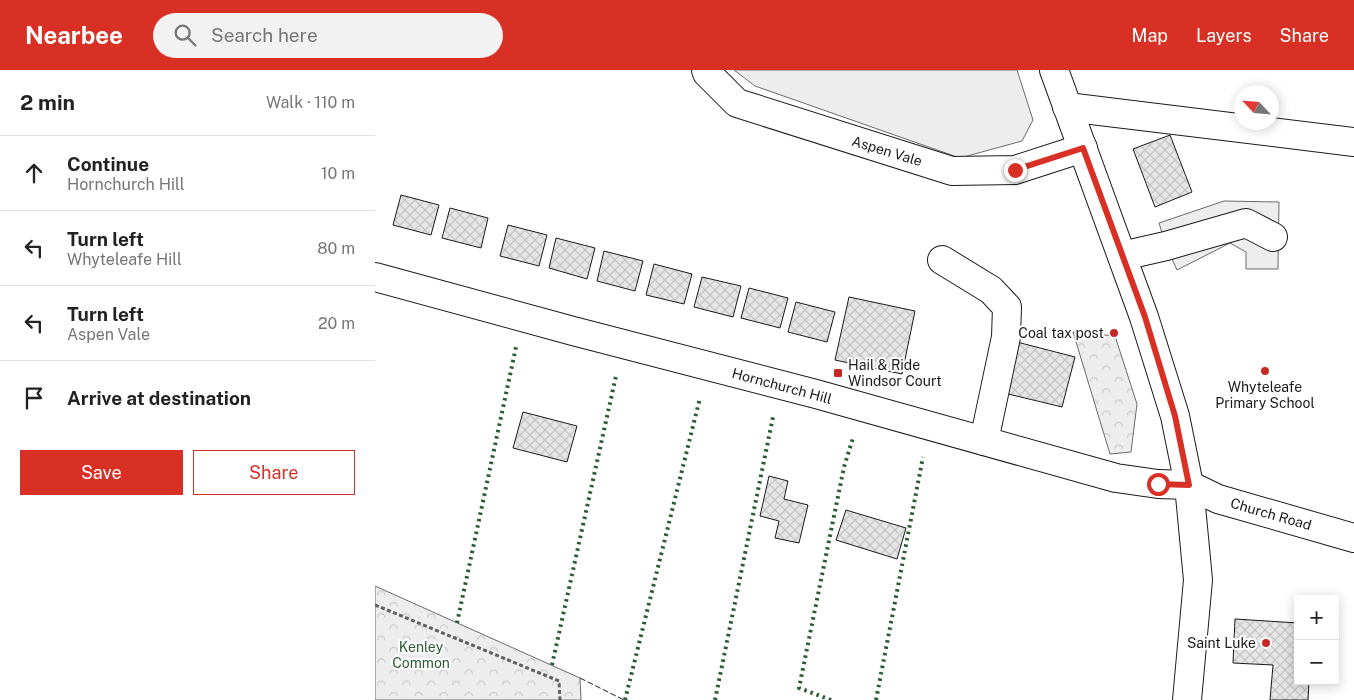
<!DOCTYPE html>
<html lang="en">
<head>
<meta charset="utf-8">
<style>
  body { margin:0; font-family:"Public Sans",sans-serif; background:#f2f2f2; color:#222 }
  .controls { position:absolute; right:15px; bottom:15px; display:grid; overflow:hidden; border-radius:0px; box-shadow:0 2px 12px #0003 }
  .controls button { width:45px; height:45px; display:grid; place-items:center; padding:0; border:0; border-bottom:1px solid #e0e0e0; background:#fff; color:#222; font:25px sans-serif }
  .compass { position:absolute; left:859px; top:15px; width:45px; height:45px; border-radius:50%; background:#fff; box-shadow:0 2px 12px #0003; rotate:296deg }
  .stop { position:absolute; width:15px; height:15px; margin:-11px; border:4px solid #d93025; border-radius:50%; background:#fff }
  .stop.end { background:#d93025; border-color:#fff; box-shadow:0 1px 5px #0008 }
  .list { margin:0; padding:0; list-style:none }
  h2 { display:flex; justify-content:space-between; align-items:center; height:65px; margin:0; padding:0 20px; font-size:21px }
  h2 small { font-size:16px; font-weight:400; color:#767676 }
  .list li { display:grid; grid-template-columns:32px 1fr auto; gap:15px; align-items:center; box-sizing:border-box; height:75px; padding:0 20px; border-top:1px solid #e0e0e0 }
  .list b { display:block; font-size:19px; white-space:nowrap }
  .list p { margin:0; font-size:16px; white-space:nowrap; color:#767676 }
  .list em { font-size:16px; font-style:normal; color:#767676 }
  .actions { display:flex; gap:10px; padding:15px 20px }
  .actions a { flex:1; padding:11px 0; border:1px solid #d93025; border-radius:0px; text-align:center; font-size:18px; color:#d93025 }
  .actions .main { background:#d93025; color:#fff }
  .icon { flex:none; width:28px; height:28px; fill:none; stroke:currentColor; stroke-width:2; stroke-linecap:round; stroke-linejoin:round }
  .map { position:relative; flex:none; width:979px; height:630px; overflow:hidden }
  header { display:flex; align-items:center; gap:30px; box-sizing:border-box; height:70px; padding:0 25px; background:#d93025; color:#fff }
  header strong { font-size:24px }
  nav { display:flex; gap:28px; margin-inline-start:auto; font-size:18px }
  .search { width:350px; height:45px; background:#f2f2f2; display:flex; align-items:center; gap:12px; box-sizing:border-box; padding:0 18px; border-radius:28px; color:#767676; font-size:19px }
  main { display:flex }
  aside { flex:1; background:#fff }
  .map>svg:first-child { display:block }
  .park { fill:url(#park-crowns); stroke:#6a6a6a }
  .built { fill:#ededed; stroke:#6a6a6a }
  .building { fill:url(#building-cross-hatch); stroke:#1a1a1a }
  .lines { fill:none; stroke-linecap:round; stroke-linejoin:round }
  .minor-casing { stroke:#1a1a1a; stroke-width:30 }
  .path { stroke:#5f5f5f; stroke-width:3; stroke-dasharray:4 2.5; stroke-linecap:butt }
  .minor { stroke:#fff; stroke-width:28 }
  .hedge { stroke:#2b5a34; stroke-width:4; stroke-dasharray:2.5 4; stroke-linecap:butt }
  .fence { stroke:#1a1a1a; stroke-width:1; stroke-dasharray:6 2.5; stroke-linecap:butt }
  .route { stroke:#d93025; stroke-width:6 }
  .poi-dot { fill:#c62828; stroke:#fff; stroke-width:2 }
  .labels { text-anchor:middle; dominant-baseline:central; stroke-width:4; stroke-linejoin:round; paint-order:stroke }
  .street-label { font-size:14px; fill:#1a1a1a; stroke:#fff }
  .poi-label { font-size:14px; fill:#1a1a1a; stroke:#fff; text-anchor:end }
  .park-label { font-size:14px; fill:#2b5a34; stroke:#fff }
</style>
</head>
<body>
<header>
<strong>Nearbee</strong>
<div class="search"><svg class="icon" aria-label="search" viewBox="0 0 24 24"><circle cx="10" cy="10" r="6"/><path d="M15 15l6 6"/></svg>Search here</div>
<nav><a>Map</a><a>Layers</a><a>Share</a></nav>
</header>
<main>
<aside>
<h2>2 min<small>Walk · 110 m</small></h2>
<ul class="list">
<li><svg class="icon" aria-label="ahead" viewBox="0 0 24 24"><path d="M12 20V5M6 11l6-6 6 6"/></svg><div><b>Continue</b><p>Hornchurch Hill</p></div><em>10 m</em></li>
<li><svg class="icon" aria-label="left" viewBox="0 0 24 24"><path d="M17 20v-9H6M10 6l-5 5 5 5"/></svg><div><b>Turn left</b><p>Whyteleafe Hill</p></div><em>80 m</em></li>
<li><svg class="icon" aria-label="left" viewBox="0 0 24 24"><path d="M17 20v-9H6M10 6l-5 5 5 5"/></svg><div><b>Turn left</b><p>Aspen Vale</p></div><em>20 m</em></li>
<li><svg class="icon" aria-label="arrive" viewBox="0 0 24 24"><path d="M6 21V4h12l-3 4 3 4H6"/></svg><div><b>Arrive at destination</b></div></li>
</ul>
<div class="actions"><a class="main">Save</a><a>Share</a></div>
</aside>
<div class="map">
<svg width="979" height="630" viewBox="0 0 979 630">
  <defs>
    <pattern id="park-crowns" width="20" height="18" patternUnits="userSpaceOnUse" patternTransform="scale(1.25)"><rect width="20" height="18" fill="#ededed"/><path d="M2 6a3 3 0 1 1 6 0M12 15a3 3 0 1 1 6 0" fill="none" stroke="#cbcbcb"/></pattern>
    <pattern id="building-cross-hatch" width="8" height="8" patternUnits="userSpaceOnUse" patternTransform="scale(1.25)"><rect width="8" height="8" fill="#e6e6e6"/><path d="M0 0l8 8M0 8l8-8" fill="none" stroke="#c5c5c5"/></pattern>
  </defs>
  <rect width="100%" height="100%" fill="#fff"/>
  <g class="park">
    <path d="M698,262L740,266L762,334L756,382L735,384Z"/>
    <path d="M0,516L205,608L206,630H0Z"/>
  </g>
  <g class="built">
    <path d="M359,0H642L658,50L647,71L585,88L380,16Z"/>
    <path d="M849,131L904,132L903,199H871V182L855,173L802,200L791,176L784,153Z"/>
  </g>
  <g class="building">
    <path d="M795,65L817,122L780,137L758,79Z"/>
    <path d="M26,125L64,135L56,165L18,155Z"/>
    <path d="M75,138L113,148L106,178L67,168Z"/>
    <path d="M133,155L172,165L164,196L125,186Z"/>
    <path d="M181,168L220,178L212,209L174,198Z"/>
    <path d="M229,181L268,191L260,221L222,211Z"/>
    <path d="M279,194L317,204L309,234L271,225Z"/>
    <path d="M327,207L366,216L358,247L319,237Z"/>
    <path d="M374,218L413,228L405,258L366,248Z"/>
    <path d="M474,227L540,241L527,304L460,290Z"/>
    <path d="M421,232L460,242L452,272L413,262Z"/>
    <path d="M638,271L700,287L687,337L625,322Z"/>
    <path d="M148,342L202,356L192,392L138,378Z"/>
    <path d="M394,406L413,411L409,429L433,435L424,473L400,468L404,451L385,446Z"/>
    <path d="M471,440L531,458L522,489L461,470Z"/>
    <path d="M860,549L923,553V611H934L933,630H895L898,595L858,593Z"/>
  </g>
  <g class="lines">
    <g class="minor-casing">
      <g id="minor">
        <path d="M331,0L332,3L362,33L577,101L640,100L708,78"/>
        <path d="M679,0L769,247L800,346L814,415L823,510L812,630"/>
        <path d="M692,37L979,72"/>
        <path d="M747,186L791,176L871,153L898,167"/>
        <path d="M567,190L616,220L632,237L631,267L609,371"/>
        <path d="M0,207L198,261L441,324L741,408L783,414L814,415L843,429L979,468"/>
      </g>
    </g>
    <path class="path" d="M0,535L184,611L185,630"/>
    <use href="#minor" class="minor"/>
    <g class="hedge">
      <path d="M82,553L141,277"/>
      <path d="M177,595L241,306"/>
      <path d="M250,630L325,328"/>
      <path d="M340,630L398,347"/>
      <path d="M456,630L424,618L469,397L478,368"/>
      <path d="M501,630L548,387"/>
    </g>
    <path class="fence" d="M205,608L249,630"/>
  </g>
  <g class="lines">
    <path class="route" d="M640,100L708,78L770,247L800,346L814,415L783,414"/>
  </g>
  <g class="poi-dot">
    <circle cx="739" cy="263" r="5"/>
    <circle cx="890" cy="301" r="5"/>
    <rect x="458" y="298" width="10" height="10" rx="2.5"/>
    <circle cx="891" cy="573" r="5"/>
  </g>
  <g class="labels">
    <g class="street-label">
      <text transform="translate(512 81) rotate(17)">Aspen Vale</text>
      <text transform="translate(407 316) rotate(15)">Hornchurch Hill</text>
      <text transform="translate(896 444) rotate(16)">Church Road</text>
    </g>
    <g class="poi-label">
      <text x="729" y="263">Coal tax post</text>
      <text x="473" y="295" text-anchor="start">Hail &amp; Ride<tspan x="473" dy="16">Windsor Court</tspan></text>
      <text x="890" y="317" text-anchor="middle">Whyteleafe<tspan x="890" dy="16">Primary School</tspan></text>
      <text x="881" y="573">Saint Luke</text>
    </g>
    <g class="park-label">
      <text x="46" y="577">Kenley<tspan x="46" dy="16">Common</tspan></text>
    </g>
  </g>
</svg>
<div class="controls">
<button>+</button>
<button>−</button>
</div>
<svg class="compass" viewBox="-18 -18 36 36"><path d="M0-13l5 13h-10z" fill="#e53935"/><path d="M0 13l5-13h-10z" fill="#767676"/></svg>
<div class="stop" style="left:783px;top:414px"></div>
<div class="stop end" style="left:640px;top:100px"></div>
</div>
</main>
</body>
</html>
